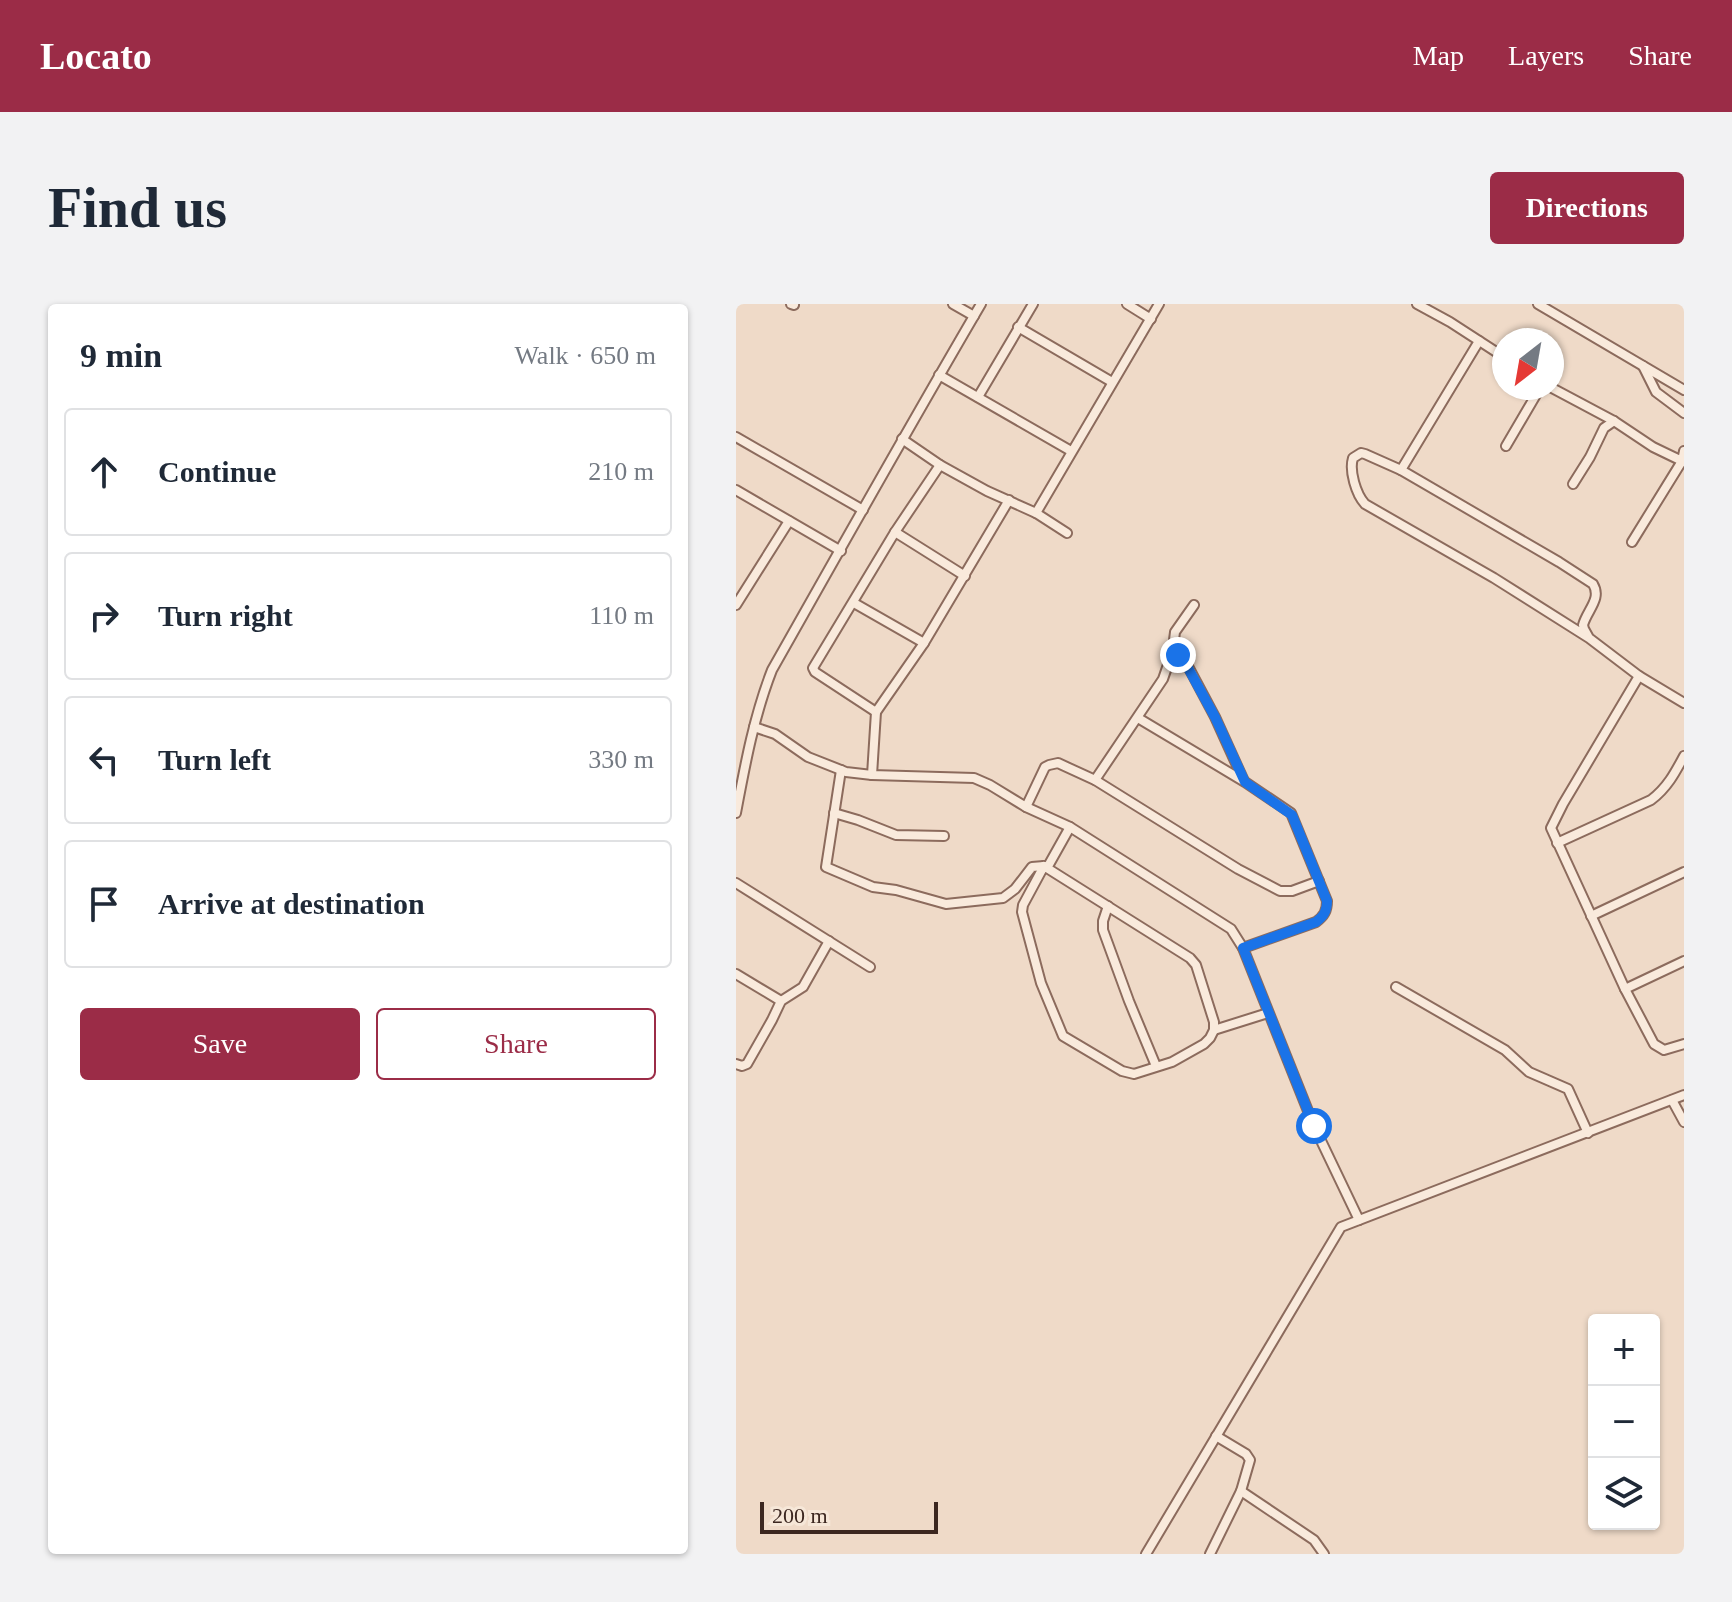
<!DOCTYPE html>
<html lang="en">
<head>
<meta charset="utf-8">
<style>
  body { margin:0; font-family:"Times New Roman",serif; background:#f2f2f3; color:#1f2937 }
  .controls { position:absolute; right:24px; bottom:24px; display:grid; overflow:hidden; border-radius:8px; box-shadow:0 2px 6px #0004 }
  .controls button { width:72px; height:72px; display:grid; place-items:center; padding:0; border:0; border-bottom:2px solid #e0e1e3; background:#fff; color:#1f2937; font:40px sans-serif }
  .compass { position:absolute; left:756px; top:24px; width:72px; height:72px; border-radius:50%; background:#fff; box-shadow:0 2px 6px #0004; rotate:211deg }
  .scale { position:absolute; left:24px; bottom:20px; width:178px; box-sizing:border-box; padding-left:8px; border:4px solid #3c2720; border-top:0; font-size:22px; line-height:28px; white-space:nowrap; color:#3c2720; -webkit-text-stroke:6px #f6e7d8; paint-order:stroke }
  .stop { position:absolute; width:24px; height:24px; margin:-18px; border:6px solid #1a73e8; border-radius:50%; background:#fff }
  .stop.end { background:#1a73e8; border-color:#fff; box-shadow:0 2px 8px #0008 }
  .list { margin:0; padding:0; list-style:none }
  h2 { display:flex; justify-content:space-between; align-items:center; height:104px; margin:0; padding:0 32px; font-size:34px }
  h2 small { font-size:26px; font-weight:400; color:#747a83 }
  .list li { display:grid; grid-template-columns:52px 1fr auto; gap:24px; align-items:center; box-sizing:border-box; height:128px; margin:0 16px 16px; padding:0 16px; border:2px solid #e0e1e3; border-radius:8px }
  .list b { display:block; font-size:30px; white-space:nowrap }
  .list em { font-size:26px; font-style:normal; color:#747a83 }
  .actions { display:flex; gap:16px; padding:24px 32px }
  .actions a { flex:1; padding:18px 0; border:2px solid #9b2c47; border-radius:8px; text-align:center; font-size:28px; color:#9b2c47 }
  .actions .main { background:#9b2c47; color:#fff }
  .icon { flex:none; width:44px; height:44px; fill:none; stroke:currentColor; stroke-width:2; stroke-linecap:round; stroke-linejoin:round }
  .map { position:relative; flex:none; width:948px; height:1250px; overflow:hidden; border-radius:8px }
  header { display:flex; align-items:center; gap:48px; box-sizing:border-box; height:112px; padding:0 40px; background:#9b2c47; color:#fff }
  header strong { font-size:38px }
  nav { display:flex; gap:44px; margin-inline-start:auto; font-size:28px }
  .intro { display:flex; align-items:center; justify-content:space-between; box-sizing:border-box; height:192px; padding:0 48px }
  h1 { margin:0; font-size:56px }
  .button { padding:20px 36px; border-radius:8px; background:#9b2c47; color:#fff; font-size:28px; font-weight:700 }
  main { display:flex; gap:48px; padding:0 48px }
  aside { flex:1; background:#fff; border-radius:8px; box-shadow:0 2px 6px #0004 }
  .map>svg:first-child { display:block }
  .lines { fill:none; stroke-linecap:round; stroke-linejoin:round }
  .minor-casing { stroke:#8c6b5d; stroke-width:12 }
  .minor { stroke:#f9eadc; stroke-width:8 }
  .route { stroke:#1a73e8; stroke-width:10 }
</style>
</head>
<body>
<header>
<strong>Locato</strong>
<nav><a>Map</a><a>Layers</a><a>Share</a></nav>
</header>
<div class="intro"><h1>Find us</h1><a class="button">Directions</a></div>
<main>
<aside>
<h2>9 min<small>Walk · 650 m</small></h2>
<ul class="list">
<li><svg class="icon" aria-label="ahead" viewBox="0 0 24 24"><path d="M12 20V5M6 11l6-6 6 6"/></svg><div><b>Continue</b></div><em>210 m</em></li>
<li><svg class="icon" aria-label="right" viewBox="0 0 24 24"><path d="M7 20v-9h11M14 6l5 5-5 5"/></svg><div><b>Turn right</b></div><em>110 m</em></li>
<li><svg class="icon" aria-label="left" viewBox="0 0 24 24"><path d="M17 20v-9H6M10 6l-5 5 5 5"/></svg><div><b>Turn left</b></div><em>330 m</em></li>
<li><svg class="icon" aria-label="arrive" viewBox="0 0 24 24"><path d="M6 21V4h12l-3 4 3 4H6"/></svg><div><b>Arrive at destination</b></div></li>
</ul>
<div class="actions"><a class="main">Save</a><a>Share</a></div>
</aside>
<div class="map">
<svg width="948" height="1250" viewBox="0 0 948 1250">
  <rect width="100%" height="100%" fill="#efdac8"/>
  <g class="lines">
    <g class="minor-casing">
      <g id="minor">
        <path d="M55,0L58,1"/>
        <path d="M217,0L238,12"/>
        <path d="M391,0L415,15"/>
        <path d="M681,0L714,18L768,53"/>
        <path d="M802,0L948,86"/>
        <path d="M282,23L376,78"/>
        <path d="M907,62L920,88L948,109"/>
        <path d="M203,71L335,147"/>
        <path d="M816,84L878,117L917,143L948,158"/>
        <path d="M242,93L297,0"/>
        <path d="M0,133L127,206"/>
        <path d="M166,135L204,161L251,187L300,209L331,229"/>
        <path d="M770,142L804,84"/>
        <path d="M665,166L743,37"/>
        <path d="M837,180L854,153L868,124L878,117"/>
        <path d="M0,186L105,247"/>
        <path d="M300,209L423,0"/>
        <path d="M159,228L229,272"/>
        <path d="M896,238L946,157L948,147"/>
        <path d="M118,299L188,339"/>
        <path d="M0,301L53,217"/>
        <path d="M458,301L439,328L438,336L479,413L508,477"/>
        <path d="M853,334L758,274L629,200C620,190 613,167 617,154L625,149L629,150L665,166L823,258L857,280C866,295 851,306 847,321L848,325L853,334L903,372L948,399"/>
        <path d="M903,372L827,500L815,524L889,685L918,740L928,746L948,740"/>
        <path d="M140,408L79,368L77,364L159,228L204,161"/>
        <path d="M402,414L509,478L555,509L591,597C591,607 588,612 580,618L507,644"/>
        <path d="M18,423L39,430L72,453L110,468L136,471L238,474L254,481L290,503L334,523L495,625L507,644L578,822L623,916"/>
        <path d="M105,466L90,563L137,583L160,586L210,600L267,594L279,585L296,563L308,562"/>
        <path d="M136,471L140,408L188,339L273,196"/>
        <path d="M359,476L427,375L435,352L438,350L446,353"/>
        <path d="M290,503L309,463L313,461L322,459L359,476L502,565L544,587H556L583,577"/>
        <path d="M0,509C9,461 18,412 36,366C105,244 174,121 245,0"/>
        <path d="M98,509L122,516L160,531L208,532"/>
        <path d="M821,539L915,496C931,484 939,469 948,452"/>
        <path d="M311,564L454,654L460,661L478,718V726L474,734L468,740L436,758L398,770L386,767L327,732L305,679L286,608L287,601L308,562L311,564L334,523"/>
        <path d="M0,579L134,663"/>
        <path d="M372,602L367,617V626L393,697L420,762"/>
        <path d="M855,612L948,568"/>
        <path d="M0,670L45,697"/>
        <path d="M660,683L769,746L793,768L832,785L852,829"/>
        <path d="M889,685L948,657"/>
        <path d="M478,726L532,709"/>
        <path d="M0,760L6,762L11,760L36,716L45,697L67,683L93,637"/>
        <path d="M936,796L948,818"/>
        <path d="M505,1187L578,1236L588,1250"/>
        <path d="M410,1250L605,923L948,791"/>
        <path d="M474,1250L505,1187L514,1156L510,1150L480,1132"/>
      </g>
    </g>
    <use href="#minor" class="minor"/>
  </g>
  <g class="lines">
    <path class="route" d="M442,351L446,353L479,413L509,478L556,511L591,597C591,607 588,612 580,618L507,644L578,822"/>
  </g>
</svg>
<div class="controls">
<button>+</button>
<button>−</button>
<button><svg class="icon" aria-label="layers" viewBox="0 0 24 24"><path d="M12 4l9 5-9 5-9-5zM3 14l9 5 9-5"/></svg></button>
</div>
<svg class="compass" viewBox="-18 -18 36 36"><path d="M0-13l5 13h-10z" fill="#e53935"/><path d="M0 13l5-13h-10z" fill="#747a83"/></svg>
<div class="scale">200 m</div>
<div class="stop" style="left:578px;top:822px"></div>
<div class="stop end" style="left:442px;top:351px"></div>
</div>
</main>
</body>
</html>
